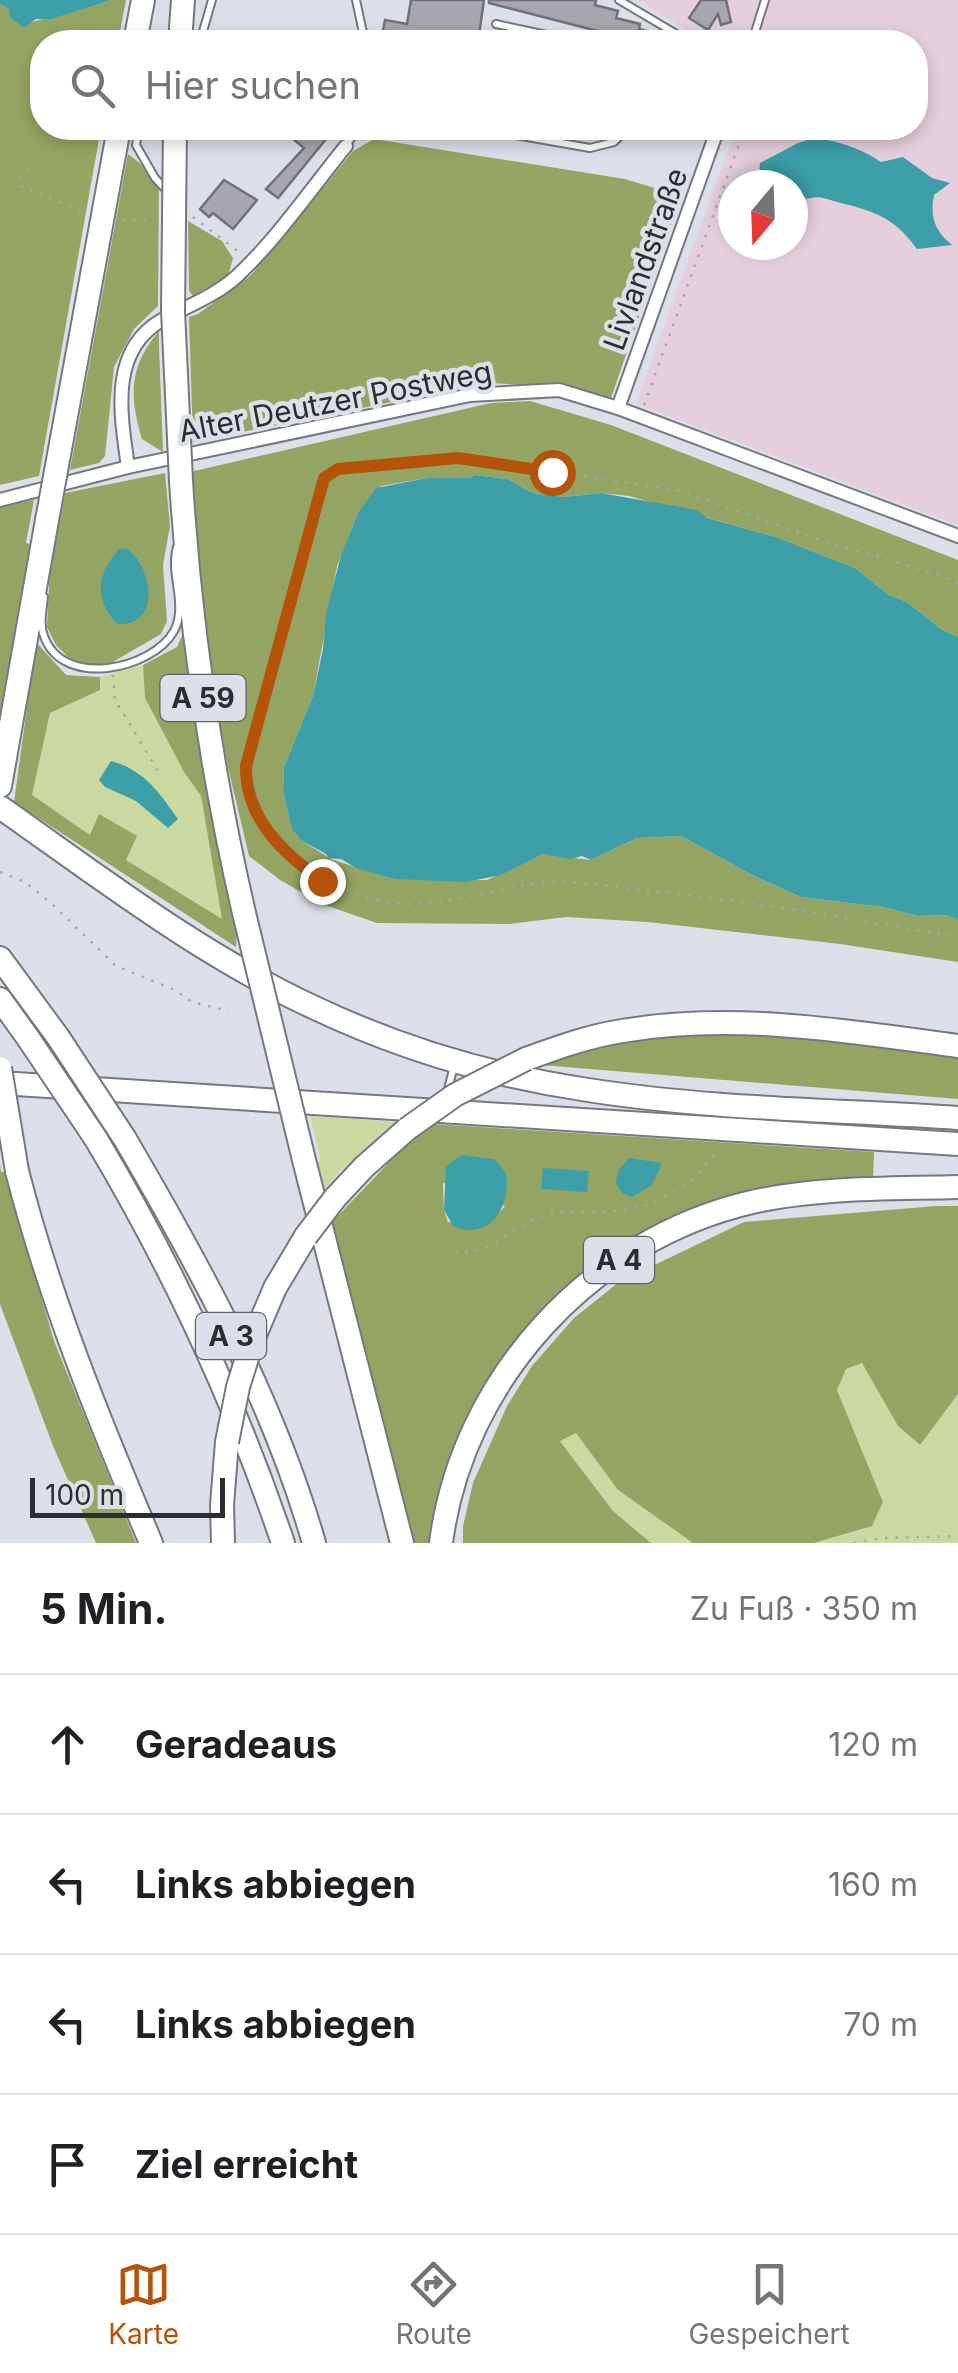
<!DOCTYPE html>
<html lang="de">
<head>
<meta charset="utf-8">
<style>
  body { margin:0; font-family:Inter,sans-serif; background:#f2f2f2; color:#202124 }
  .compass { position:absolute; left:718px; top:170px; width:90px; height:90px; border-radius:50%; background:#fff; box-shadow:0 5px 15px #0003; rotate:199deg }
  .scale { position:absolute; left:30px; bottom:25px; width:195px; box-sizing:border-box; padding-left:10px; border:5px solid #2b2d30; border-top:0; font-size:28px; line-height:35px; white-space:nowrap; color:#2b2d30; -webkit-text-stroke:8px #dbdfe7; paint-order:stroke }
  .stop { position:absolute; width:30px; height:30px; margin:-22px; border:8px solid #b45309; border-radius:50%; background:#fff }
  .stop.end { background:#b45309; border-color:#fff; box-shadow:0 2px 10px #0008 }
  .list { margin:0; padding:0; list-style:none }
  h2 { display:flex; justify-content:space-between; align-items:center; height:130px; margin:0; padding:0 40px; font-size:42px }
  h2 small { font-size:32px; font-weight:400; color:#757577 }
  .list li { display:grid; grid-template-columns:65px 1fr auto; gap:30px; align-items:center; box-sizing:border-box; height:140px; padding:0 40px; border-top:2px solid #e0e0e0 }
  .list b { display:block; font-size:38px; white-space:nowrap }
  .list em { font-size:32px; font-style:normal; color:#757577 }
  .icon { flex:none; width:55px; height:55px; fill:none; stroke:currentColor; stroke-width:2; stroke-linecap:round; stroke-linejoin:round }
  .map { position:relative; flex:none; width:958px; height:1543px; overflow:hidden }
  .search { position:absolute; background:#fff; box-shadow:0 5px 15px #0003; left:30px; right:30px; top:30px; height:110px; display:flex; align-items:center; gap:25px; box-sizing:border-box; padding:0 35px; border-radius:40px; color:#757577; font-size:38px }
  .sheet { height:690px; background:#fff }
  nav { display:flex; justify-content:space-around; align-items:center; box-sizing:border-box; height:140px; border-top:2px solid #e0e0e0; background:#fff; font-size:28px; color:#757577 }
  nav a { display:grid; justify-items:center; gap:5px }
  nav .on { color:#b45309 }
  .map>svg:first-child { display:block }
  .industrial { fill:#e4cedb; fill-rule:evenodd }
  .green { fill:#c9d9a0 }
  .forest { fill:#94a563; fill-rule:evenodd }
  .water { fill:#3c9fa8 }
  .building { fill:#a7a5ad; stroke:#727077; stroke-width:2.5 }
  .lines { fill:none; stroke-linecap:round; stroke-linejoin:round }
  .lane-casing { stroke:#747880; stroke-width:10 }
  .street-casing { stroke:#747880; stroke-width:16 }
  .highway-casing { stroke:#747880; stroke-width:26 }
  .path { stroke:#a3a6ac; stroke-width:2.5; stroke-dasharray:2.5 8; stroke-linecap:butt }
  .lane { stroke:#fff; stroke-width:6 }
  .street { stroke:#fff; stroke-width:12 }
  .highway { stroke:#fff; stroke-width:22 }
  .highway-bridge-casing { stroke:#747880; stroke-width:26; stroke-linecap:butt }
  .highway-bridge { stroke:#fff; stroke-width:22 }
  .route { stroke:#b45309; stroke-width:12 }
  .labels { text-anchor:middle; dominant-baseline:central; stroke-width:9; stroke-linejoin:round; paint-order:stroke }
  .shield { fill:#dbdfe7; stroke:#606267; stroke-width:2.5 }
  .shield-label { font-size:28px; font-weight:bold; fill:#2b2d30 }
  .street-label { font-size:30px; fill:#2b2d30; stroke:#dbdfe7 }
</style>
</head>
<body>
<div class="map">
<svg width="958" height="1543" viewBox="0 0 958 1543">
  <rect width="100%" height="100%" fill="#dbdfe7"/>
  <path class="industrial" d="M638,0H958V525L636,404L736,128H916V42H705ZM733,185H793V245H733Z"/>
  <g class="green">
    <path d="M143,665L145,698L184,772L201,796L222,919L126,860L136,836L90,835L31,795L50,713L99,690L100,677Z"/>
    <path d="M310,1116L396,1122L341,1170L324,1190L318,1162L321,1160Z"/>
    <path d="M862,1363L898,1426L919,1445L958,1394V1543H814L871,1526L883,1502L837,1390L845,1369Z"/>
    <path d="M576,1433L618,1490L693,1543H651L613,1511L560,1440Z"/>
  </g>
  <g class="forest">
    <path d="M111,0H126L118,42H42V128H101L39,476L0,485V4L32,22Z"/>
    <path d="M374,139L625,179L681,196L611,398L560,386L486,383L193,442L189,317L198,314L251,275L353,151Z"/>
    <path d="M128,154L159,178L158,306L134,329L114,367L105,456L99,463L70,470Z"/>
    <path d="M188,221L222,241L233,258L228,276L193,296L189,291Z"/>
    <path d="M159,331V346L163,452L142,439C129,396 129,366 159,331Z"/>
    <path d="M530,401L611,425L958,560V637L941,629L907,602L889,595L855,568L776,537L629,496L601,493L564,497L533,493L507,479L476,475L467,478H427L381,486L358,513L337,566L313,696L284,767L283,791L292,828L302,841L333,860L394,879L487,880L543,854L591,860L637,838L681,836L754,876L801,897L883,907L918,916L949,915L958,920V962L840,944L648,922L566,917L509,924L377,923L322,904L280,880L249,856L227,763L205,637L190,472L491,403Z"/>
    <path d="M165,473L170,526L163,565L167,621L161,634L111,663L89,665L70,659L56,645L47,627L50,566L65,493Z"/>
    <path d="M34,500L26,543L30,544L0,714V507Z"/>
    <path d="M182,636H187L237,928L236,947L14,802L36,642L66,675L100,677V690L50,713L32,795L90,835L99,814L137,836L126,860L222,919L201,796L184,772L145,698L143,665L177,647Z"/>
    <path d="M682,1035L792,1036L958,1057V1099L529,1064L593,1047Z"/>
    <path d="M433,1124L874,1152L873,1180L713,1207L654,1226L597,1260L547,1303L514,1344L477,1402L433,1543H413L332,1222L398,1153ZM443,1183L505,1206L491,1222H448L444,1210Z"/>
    <path d="M0,1164L1,1172H5L54,1341L136,1543H96L53,1446L0,1304Z"/>
    <path d="M936,1206H958V1394L920,1445L898,1426L862,1363L846,1369L837,1390L883,1502L872,1526L814,1543H693L618,1490L576,1433L560,1441L613,1511L651,1543H463V1526L473,1483L507,1406L532,1366L574,1318L619,1282L744,1222Z"/>
  </g>
  <g class="water">
    <path d="M0,0H111L51,19H36L24,28L10,17L9,9L0,4Z"/>
    <path d="M814,138C839,141 860,148 881,162L903,157L932,178L950,183L934,195C930,217 934,230 952,245L917,249C894,217 874,211 837,202C825,199 821,195 807,199L793,190V185L765,181L759,174L760,163L798,143Z"/>
    <path d="M476,475L507,479L533,493L564,497L601,493L697,510L707,518L776,537L855,568L889,595L907,602L941,629L958,637V920L948,915L918,916L883,907L801,897L754,876L681,836L637,838L591,860L582,856L571,859L543,854L501,875L466,882L394,879L356,868L341,859L329,858L326,854L302,841L292,829L283,791L284,767L313,696L323,649L326,614L341,555L358,513L376,488L427,478H467Z"/>
    <path d="M126,548C153,566 162,627 117,624C93,598 97,574 119,549Z"/>
    <path d="M111,761C144,770 159,792 178,819L168,828L136,801L105,787L99,780Z"/>
    <path d="M462,1155L494,1159L506,1173C511,1206 491,1242 453,1226L444,1210L446,1166Z"/>
    <path d="M629,1158L662,1163L652,1185L632,1197L622,1193L616,1183L618,1171Z"/>
    <path d="M543,1168L589,1171L587,1192L541,1189Z"/>
  </g>
  <g class="building">
    <path d="M411,0H484L478,42H381L385,20L407,24Z"/>
    <path d="M489,0H596L595,5L618,11L616,18L640,24L639,29L650,32L648,42H629L612,38L613,35L489,3Z"/>
    <path d="M701,0H726L731,22L721,25L718,14L708,30L689,18Z"/>
    <path d="M300,128H335L278,198L266,189L304,148L292,138Z"/>
    <path d="M224,180L257,200L233,229L213,213L209,217L200,209Z"/>
  </g>
  <g class="lines">
    <g class="lane-casing">
      <g id="lane">
        <path d="M356,0L365,42"/>
        <path d="M619,0L690,42"/>
        <path d="M496,24L579,42"/>
        <path d="M200,42L212,0"/>
        <path d="M752,42L765,0"/>
        <path d="M139,128L136,145L155,178L167,191"/>
        <path d="M475,128L590,148L614,142L628,128"/>
        <path d="M346,145L359,128"/>
        <path d="M44,597C43,609 39,624 44,636C62,689 152,670 174,631C188,605 169,574 177,547"/>
        <path d="M447,1093L454,1066"/>
      </g>
    </g>
    <g class="street-casing">
      <g id="street">
        <path d="M618,408L718,128"/>
        <path d="M128,467C121,416 108,351 162,320C187,306 215,296 236,277C277,239 310,190 346,146"/>
        <path d="M0,500L128,467L470,395L559,390L618,408L958,536"/>
      </g>
    </g>
    <g class="highway-casing">
      <g id="highway">
        <path d="M135,42L143,0"/>
        <path d="M180,42L183,0"/>
        <path d="M181,481C190,627 211,770 244,913"/>
        <path d="M0,786L47,520"/>
        <path d="M0,807C101,878 201,955 313,1007C399,1048 493,1076 588,1090C709,1109 835,1110 958,1118"/>
        <path d="M0,958L58,1037"/>
        <path d="M0,999L28,1038"/>
        <path d="M526,1059C557,1048 589,1036 622,1031C734,1012 847,1031 958,1046"/>
        <path d="M0,1083L958,1144"/>
        <path d="M96,1139C173,1268 235,1401 283,1543"/>
        <path d="M125,1139C200,1267 273,1400 314,1543"/>
        <path d="M304,1160L402,1543"/>
        <path d="M17,1171C50,1300 99,1420 151,1543"/>
        <path d="M335,1198L364,1167L407,1129"/>
        <path d="M252,1342L275,1288L306,1236"/>
        <path d="M223,1543L222,1505L227,1442"/>
        <path d="M441,1543C462,1379 591,1239 752,1202C819,1187 890,1189 958,1187"/>
      </g>
    </g>
    <g class="path">
      <path d="M29,169L19,178L21,186L85,213"/>
      <path d="M193,217L243,255"/>
      <path d="M122,221L154,219"/>
      <path d="M644,405L745,128"/>
      <path d="M958,584L937,574L826,542L677,490L457,458L338,469L324,478L246,766C244,839 315,885 379,900C441,915 497,882 559,882C589,882 620,888 650,891C753,901 856,920 958,937"/>
      <path d="M113,675L115,700L160,774"/>
      <path d="M0,872L25,882L52,904L116,966L175,990L192,1002L229,1011"/>
      <path d="M455,1251C496,1257 509,1225 546,1215C571,1209 597,1213 623,1210C660,1206 701,1180 718,1148"/>
      <path d="M854,1543L881,1538L958,1536"/>
    </g>
    <use href="#lane" class="lane"/>
    <use href="#street" class="street"/>
    <use href="#highway" class="highway"/>
    <g class="highway-bridge-casing">
      <g id="highway-bridge">
        <path d="M175,128L173,311L181,481"/>
        <path d="M47,520L119,128"/>
        <path d="M244,913L304,1160"/>
        <path d="M58,1037L125,1139"/>
        <path d="M28,1038L96,1139"/>
        <path d="M0,1068L17,1171"/>
        <path d="M407,1129L455,1095L526,1059"/>
        <path d="M306,1236L335,1198"/>
        <path d="M227,1442L238,1387L252,1342"/>
      </g>
    </g>
    <use href="#highway-bridge" class="highway-bridge"/>
  </g>
  <g class="lines">
    <path class="route" d="M322,881C283,853 245,818 246,766L324,478L338,469L458,458L552,472"/>
  </g>
  <g class="labels">
    <g class="shield">
      <rect x="160.5" y="675" width="85" height="46" rx="8"/>
      <rect x="584" y="1237" width="70" height="46" rx="8"/>
      <rect x="196" y="1313" width="70" height="46" rx="8"/>
    </g>
    <g class="shield-label">
      <text x="203" y="698">A 59</text>
      <text x="619" y="1260">A 4</text>
      <text x="231" y="1336">A 3</text>
    </g>
    <g class="street-label">
      <text transform="translate(645 259) rotate(-70)">Livlandstraße</text>
      <text transform="translate(335 401) rotate(-11)">Alter Deutzer Postweg</text>
    </g>
  </g>
</svg>
<svg class="compass" viewBox="-18 -18 36 36"><path d="M0-13l5 13h-10z" fill="#e53935"/><path d="M0 13l5-13h-10z" fill="#757577"/></svg>
<div class="scale">100 m</div>
<div class="stop" style="left:552px;top:472px"></div>
<div class="stop end" style="left:322px;top:881px"></div>
<div class="search"><svg class="icon" aria-label="search" viewBox="0 0 24 24"><circle cx="10" cy="10" r="6"/><path d="M15 15l6 6"/></svg>Hier suchen</div>
</div>
<section class="sheet">
<h2>5 Min.<small>Zu Fuß · 350 m</small></h2>
<ul class="list">
<li><svg class="icon" aria-label="ahead" viewBox="0 0 24 24"><path d="M12 20V5M6 11l6-6 6 6"/></svg><div><b>Geradeaus</b></div><em>120 m</em></li>
<li><svg class="icon" aria-label="left" viewBox="0 0 24 24"><path d="M17 20v-9H6M10 6l-5 5 5 5"/></svg><div><b>Links abbiegen</b></div><em>160 m</em></li>
<li><svg class="icon" aria-label="left" viewBox="0 0 24 24"><path d="M17 20v-9H6M10 6l-5 5 5 5"/></svg><div><b>Links abbiegen</b></div><em>70 m</em></li>
<li><svg class="icon" aria-label="arrive" viewBox="0 0 24 24"><path d="M6 21V4h12l-3 4 3 4H6"/></svg><div><b>Ziel erreicht</b></div></li>
</ul>
</section>
<nav>
<a class="on"><svg class="icon" aria-label="map" viewBox="0 0 24 24"><path d="M3 6l6-2 6 2 6-2v14l-6 2-6-2-6 2zM9 4v14M15 6v14"/></svg>Karte</a>
<a><svg class="icon" aria-label="directions" viewBox="0 0 24 24"><path d="M12 3l9 9-9 9-9-9zM9 14v-3h6M13 9l2 2-2 2"/></svg>Route</a>
<a><svg class="icon" aria-label="saved" viewBox="0 0 24 24"><path d="M7 4h10v16l-5-4-5 4z"/></svg>Gespeichert</a>
</nav>
</body>
</html>
